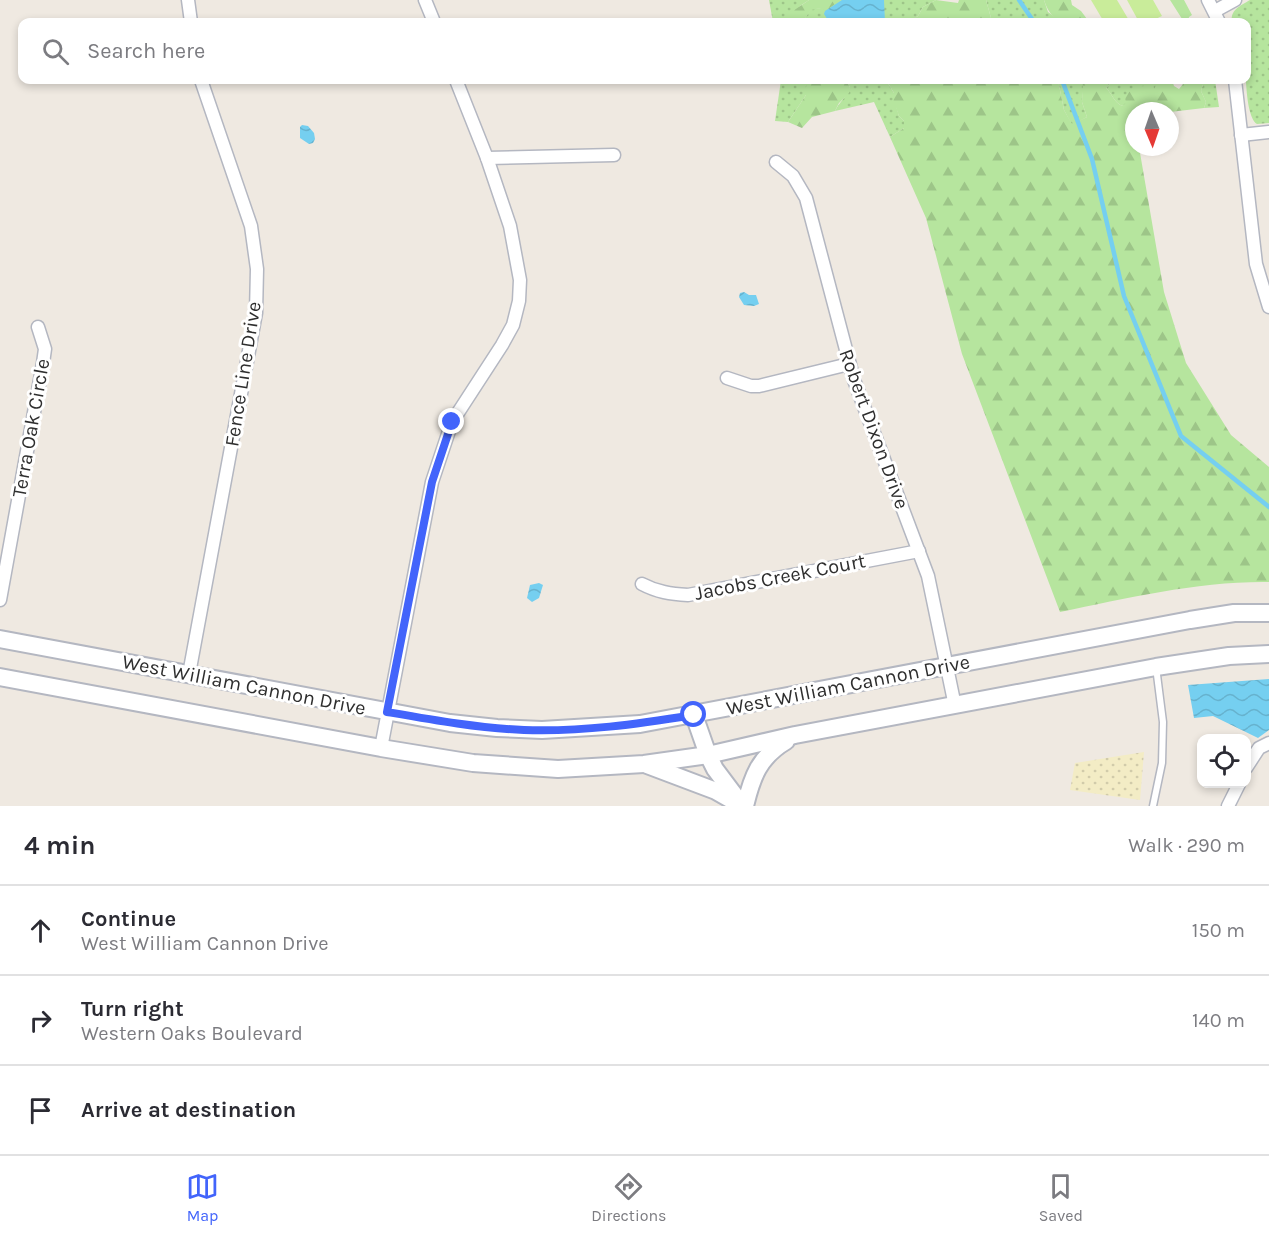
<!DOCTYPE html>
<html lang="en">
<head>
<meta charset="utf-8">
<style>
  body { margin:0; font-family:Karla,sans-serif; background:#f7f7f7; color:#2b2b33 }
  .controls { position:absolute; right:18px; bottom:18px; display:grid; overflow:hidden; border-radius:12px; box-shadow:0 3px 9px #0003 }
  .controls button { width:54px; height:54px; display:grid; place-items:center; padding:0; border:0; border-bottom:2px solid #e1e1e2; background:#fff; color:#2b2b33; font:30px sans-serif }
  .compass { position:absolute; left:1125px; top:102px; width:54px; height:54px; border-radius:50%; background:#fff; box-shadow:0 3px 9px #0003; rotate:178deg }
  .stop { position:absolute; width:18px; height:18px; margin:-14px; border:4px solid #4264fb; border-radius:50%; background:#fff }
  .stop.end { background:#4264fb; border-color:#fff; box-shadow:0 2px 6px #0008 }
  .list { margin:0; padding:0; list-style:none }
  h2 { display:flex; justify-content:space-between; align-items:center; height:78px; margin:0; padding:0 24px; font-size:26px }
  h2 small { font-size:20px; font-weight:400; color:#7c7c81 }
  .list li { display:grid; grid-template-columns:39px 1fr auto; gap:18px; align-items:center; box-sizing:border-box; height:90px; padding:0 24px; border-top:2px solid #e1e1e2 }
  .list b { display:block; font-size:22px; white-space:nowrap }
  .list p { margin:0; font-size:20px; white-space:nowrap; color:#7c7c81 }
  .list em { font-size:20px; font-style:normal; color:#7c7c81 }
  .icon { flex:none; width:33px; height:33px; fill:none; stroke:currentColor; stroke-width:2; stroke-linecap:round; stroke-linejoin:round }
  .map { position:relative; flex:none; width:1269px; height:806px; overflow:hidden }
  .search { position:absolute; background:#fff; box-shadow:0 3px 9px #0003; left:18px; right:18px; top:18px; height:66px; display:flex; align-items:center; gap:15px; box-sizing:border-box; padding:0 21px; border-radius:12px; color:#7c7c81; font-size:22px }
  .sheet { height:348px; background:#fff }
  nav { display:flex; justify-content:space-around; align-items:center; box-sizing:border-box; height:84px; border-top:2px solid #e1e1e2; background:#fff; font-size:16px; color:#7c7c81 }
  nav a { display:grid; justify-items:center; gap:3px }
  nav .on { color:#4264fb }
  .map>svg:first-child { display:block }
  .grass { fill:url(#grass-dots) }
  .forest { fill:url(#forest-firs) }
  .sand { fill:url(#sand-dots) }
  .pitch { fill:#c9ec9a }
  .water { fill:url(#water-waves) }
  .lines { fill:none; stroke-linecap:round; stroke-linejoin:round }
  .stream { stroke:#75cff0; stroke-width:4.5 }
  .lane-casing { stroke:#b4b7c1; stroke-width:9 }
  .street-casing { stroke:#b4b7c1; stroke-width:15 }
  .secondary-casing { stroke:#b4b7c1; stroke-width:20 }
  .lane { stroke:#fff; stroke-width:6 }
  .street { stroke:#fff; stroke-width:12 }
  .secondary { stroke:#fff; stroke-width:16 }
  .route { stroke:#4264fb; stroke-width:8 }
  .labels { text-anchor:middle; dominant-baseline:central; stroke-width:6; stroke-linejoin:round; paint-order:stroke }
  .street-label { font-size:20px; fill:#2e2e2e; stroke:#fff }
</style>
</head>
<body>
<div class="map">
<svg width="1269" height="806" viewBox="0 0 1269 806">
  <defs>
    <pattern id="grass-dots" width="8" height="8" patternUnits="userSpaceOnUse" patternTransform="scale(1.5)"><rect width="8" height="8" fill="#b6e59e"/><path d="M2 2h.1M6 6h.1" fill="none" stroke="#9dc588" stroke-width="1.8" stroke-linecap="round"/></pattern>
    <pattern id="forest-firs" width="22" height="20" patternUnits="userSpaceOnUse" patternTransform="scale(1.5)"><rect width="22" height="20" fill="#b6e59e"/><path d="M5 1l3.5 6h-7zM16 11l3.5 6h-7z" fill="#9dc588"/></pattern>
    <pattern id="sand-dots" width="8" height="8" patternUnits="userSpaceOnUse" patternTransform="scale(1.5)"><rect width="8" height="8" fill="#f3ecc5"/><path d="M2 2h.1M6 6h.1" fill="none" stroke="#d1cbaa" stroke-width="1.8" stroke-linecap="round"/></pattern>
    <pattern id="water-waves" width="16" height="10" patternUnits="userSpaceOnUse" patternTransform="scale(1.5)"><rect width="16" height="10" fill="#75cff0"/><path d="M0 5q4-4 8 0t8 0" fill="none" stroke="#66b2ce"/></pattern>
  </defs>
  <rect width="100%" height="100%" fill="#efe9e1"/>
  <g class="grass">
    <path d="M769,0H809L800,6L792,22H773Z"/>
    <path d="M841,0H936L923,7L918,16L908,22H802L811,9L821,8Z"/>
    <path d="M986,0H1044L1048,12L1062,22H1004L1002,19L991,18Z"/>
    <path d="M1250,0H1269V123L1257,124C1242,114 1246,42 1246,22H1232C1230,10 1240,6 1250,0Z"/>
    <path d="M781,80H811V81L806,95L788,122L775,121Z"/>
    <path d="M845,80H886L894,93V99L899,116L904,121V128L890,137L874,102L835,111C840,101 845,99 850,87Z"/>
    <path d="M1058,80H1083L1084,81L1082,102L1087,117L1072,125L1064,110Z"/>
    <path d="M1113,80H1159L1155,92L1122,106C1114,102 1113,95 1106,88Z"/>
    <path d="M1202,80H1215L1219,107L1204,108L1206,102L1201,91L1204,81Z"/>
  </g>
  <g class="forest">
    <path d="M809,0H841L825,11L821,8L811,10L802,22H792L793,11Z"/>
    <path d="M936,0L958,3L959,0H986L991,18L1002,19L1004,22H908L918,16L923,7Z"/>
    <path d="M1044,0H1071L1072,5L1081,11L1087,19L1086,22C1064,23 1052,24 1044,0Z"/>
    <path d="M1170,0H1184L1192,15L1189,17L1188,22H1184Z"/>
    <path d="M811,80H845L850,87L849,93L839,103L835,111L812,117L802,128L788,122L806,95L805,88Z"/>
    <path d="M886,80H1058L1064,110L1072,124L1087,117L1082,102L1083,80H1113L1106,88C1113,95 1114,102 1122,106L1126,103L1125,97C1130,89 1135,86 1145,86L1151,92H1155V87L1159,80H1172L1174,86L1179,89L1183,84L1182,80H1202L1204,81L1201,91L1206,102L1204,108L1170,112L1134,111V147H1139L1164,292L1186,363L1231,435L1269,467V582C1199,581 1128,598 1060,612L962,354L926,218L890,137L904,128V121L899,116L893,99L894,93Z"/>
  </g>
  <path class="sand" d="M1144,752L1140,800L1070,790L1075,763Z"/>
  <g class="pitch">
    <path d="M1091,0H1117L1130,22H1104Z"/>
    <path d="M1127,0H1153L1162,16L1149,22H1139Z"/>
  </g>
  <g class="water">
    <path d="M842,0H884L885,22H829L824,14L825,11Z"/>
    <path d="M302,125L308,126L314,133L315,139L313,143L309,144L300,138V127Z"/>
    <path d="M744,292L749,295H756L759,304L754,306L744,305L739,297L740,293Z"/>
    <path d="M539,583L543,585L539,598L532,602L527,598L530,585Z"/>
    <path d="M1269,679V730L1258,738L1213,716L1194,718L1188,685Z"/>
  </g>
  <g class="lines">
    <g class="stream">
      <path d="M1019,0L1034,22"/>
      <path d="M1062,80L1092,159L1124,296L1181,436L1269,507"/>
    </g>
    <g class="lane-casing">
      <path id="lane" d="M1153,806L1162,763L1163,722L1156,667"/>
    </g>
    <g class="street-casing">
      <g id="street">
        <path d="M188,0L191,22"/>
        <path d="M425,0L434,22"/>
        <path d="M1208,0L1219,22"/>
        <path d="M1215,11L1235,0"/>
        <path d="M1235,80L1256,264L1269,307"/>
        <path d="M1241,135L1269,132"/>
        <path d="M487,158L614,155"/>
        <path d="M776,162L793,176L806,198L854,380L928,576L955,706"/>
        <path d="M727,378L751,386H759L849,364"/>
        <path d="M642,584C657,592 671,594 688,595L919,551"/>
        <path d="M0,600L43,363L45,349L38,327"/>
        <path d="M189,674L256,313L257,269L251,226L201,80"/>
        <path d="M381,748L432,482L452,422L502,345L513,325L519,301L520,280L510,226L487,158L456,80"/>
        <path d="M1246,768L1259,748L1269,743"/>
        <path d="M1228,806L1239,784"/>
      </g>
    </g>
    <g class="secondary-casing">
      <g id="secondary">
        <path d="M0,639L450,723L497,728L542,730L640,724L1190,620L1234,613H1269"/>
        <path d="M0,677L381,748L473,763L558,769L644,764L708,755L795,735L1156,667L1229,656L1269,654"/>
        <path d="M694,715L708,755L715,769L739,801"/>
        <path d="M647,765L716,791L742,806"/>
        <path d="M745,806C752,777 759,757 786,741"/>
      </g>
    </g>
    <use href="#lane" class="lane"/>
    <use href="#street" class="street"/>
    <use href="#secondary" class="secondary"/>
  </g>
  <g class="lines">
    <path class="route" d="M452,422L432,482L387,712C433,720 478,728 524,730C582,732 638,724 694,715"/>
  </g>
  <g class="labels">
    <g class="street-label">
      <text transform="translate(243 374) rotate(-81)">Fence Line Drive</text>
      <text transform="translate(31 428) rotate(-80)">Terra Oak Circle</text>
      <text transform="translate(874 429) rotate(70)">Robert Dixon Drive</text>
      <text transform="translate(780 577) rotate(-11)">Jacobs Creek Court</text>
      <text transform="translate(244 685) rotate(11)">West William Cannon Drive</text>
      <text transform="translate(848 685) rotate(-11)">West William Cannon Drive</text>
    </g>
  </g>
</svg>
<div class="controls">
<button><svg class="icon" aria-label="locate" viewBox="0 0 24 24"><circle cx="12" cy="12" r="6"/><path d="M12 2v4M12 18v4M2 12h4M18 12h4"/></svg></button>
</div>
<svg class="compass" viewBox="-18 -18 36 36"><path d="M0-13l5 13h-10z" fill="#e53935"/><path d="M0 13l5-13h-10z" fill="#7c7c81"/></svg>
<div class="stop" style="left:694px;top:715px"></div>
<div class="stop end" style="left:452px;top:422px"></div>
<div class="search"><svg class="icon" aria-label="search" viewBox="0 0 24 24"><circle cx="10" cy="10" r="6"/><path d="M15 15l6 6"/></svg>Search here</div>
</div>
<section class="sheet">
<h2>4 min<small>Walk · 290 m</small></h2>
<ul class="list">
<li><svg class="icon" aria-label="ahead" viewBox="0 0 24 24"><path d="M12 20V5M6 11l6-6 6 6"/></svg><div><b>Continue</b><p>West William Cannon Drive</p></div><em>150 m</em></li>
<li><svg class="icon" aria-label="right" viewBox="0 0 24 24"><path d="M7 20v-9h11M14 6l5 5-5 5"/></svg><div><b>Turn right</b><p>Western Oaks Boulevard</p></div><em>140 m</em></li>
<li><svg class="icon" aria-label="arrive" viewBox="0 0 24 24"><path d="M6 21V4h12l-3 4 3 4H6"/></svg><div><b>Arrive at destination</b></div></li>
</ul>
</section>
<nav>
<a class="on"><svg class="icon" aria-label="map" viewBox="0 0 24 24"><path d="M3 6l6-2 6 2 6-2v14l-6 2-6-2-6 2zM9 4v14M15 6v14"/></svg>Map</a>
<a><svg class="icon" aria-label="directions" viewBox="0 0 24 24"><path d="M12 3l9 9-9 9-9-9zM9 14v-3h6M13 9l2 2-2 2"/></svg>Directions</a>
<a><svg class="icon" aria-label="saved" viewBox="0 0 24 24"><path d="M7 4h10v16l-5-4-5 4z"/></svg>Saved</a>
</nav>
</body>
</html>
